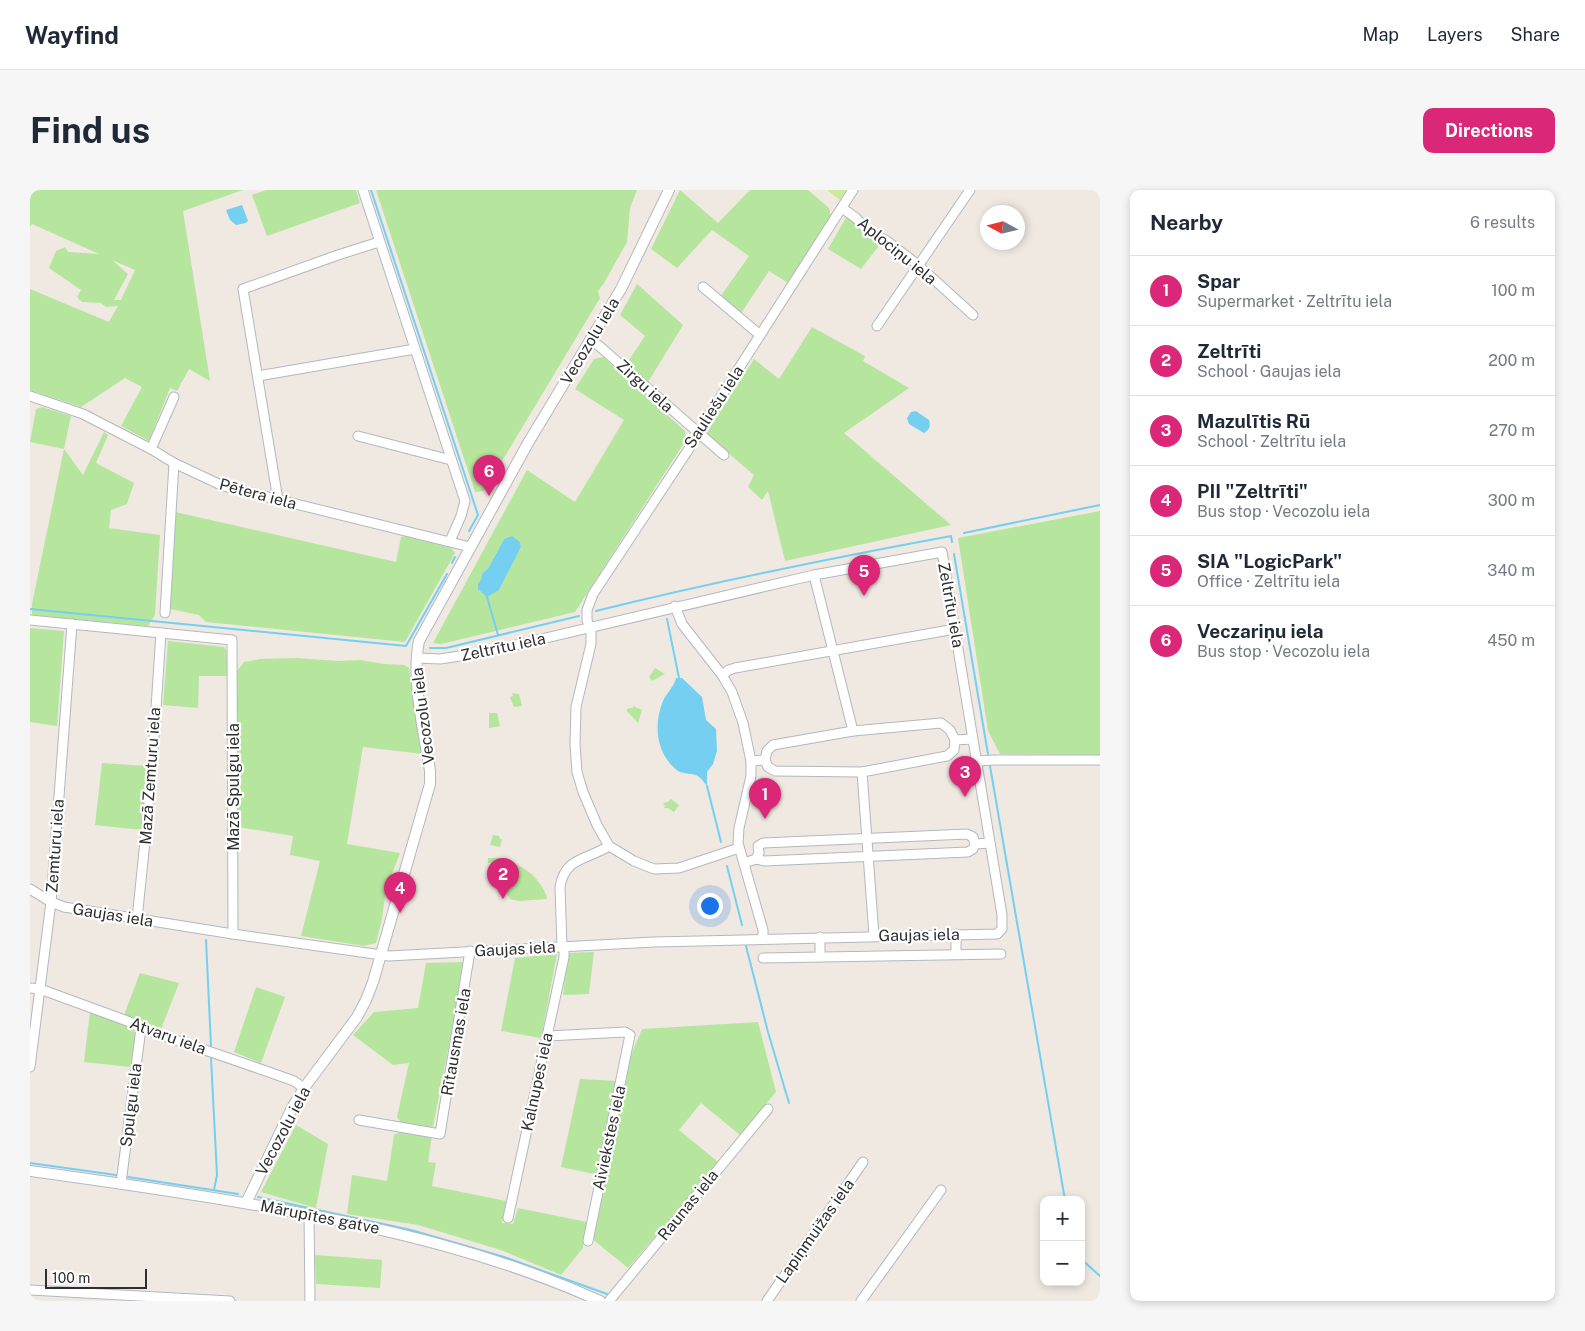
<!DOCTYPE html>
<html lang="en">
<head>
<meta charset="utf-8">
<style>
  body { margin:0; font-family:"Public Sans",sans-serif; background:#f6f6f7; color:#1f2937 }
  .controls { position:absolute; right:15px; bottom:15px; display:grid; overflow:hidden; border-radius:10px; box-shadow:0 2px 8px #0003 }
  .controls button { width:45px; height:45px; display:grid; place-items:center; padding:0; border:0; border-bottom:1px solid #e0e1e3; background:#fff; color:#1f2937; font:25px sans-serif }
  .compass { position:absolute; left:950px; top:15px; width:45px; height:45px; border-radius:50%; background:#fff; box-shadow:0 2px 8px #0003; rotate:277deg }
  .scale { position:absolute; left:15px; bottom:12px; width:102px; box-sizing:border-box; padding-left:5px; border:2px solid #2e2e2e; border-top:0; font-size:14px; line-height:18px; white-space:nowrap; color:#2e2e2e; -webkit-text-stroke:4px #fff; paint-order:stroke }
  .you { position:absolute; left:679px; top:715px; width:18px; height:18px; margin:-12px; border:4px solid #fff; border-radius:50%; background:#1a73e8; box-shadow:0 0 0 8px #1a73e833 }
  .badge { display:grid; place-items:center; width:32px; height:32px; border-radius:50%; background:#db2777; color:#fff; font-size:16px; font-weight:700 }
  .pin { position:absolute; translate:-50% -41px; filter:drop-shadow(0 1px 2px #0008) }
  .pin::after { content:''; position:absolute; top:26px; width:18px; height:15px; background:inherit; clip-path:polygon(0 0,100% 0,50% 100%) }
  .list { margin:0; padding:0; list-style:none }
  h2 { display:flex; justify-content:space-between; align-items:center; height:65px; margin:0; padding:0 20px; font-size:21px }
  h2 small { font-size:16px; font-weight:400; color:#747a83 }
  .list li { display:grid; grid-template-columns:32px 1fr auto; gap:15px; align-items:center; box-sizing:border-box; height:70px; padding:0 20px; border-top:1px solid #e0e1e3 }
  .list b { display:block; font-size:19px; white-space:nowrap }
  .list p { margin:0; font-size:16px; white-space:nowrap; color:#747a83 }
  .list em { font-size:16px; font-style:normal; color:#747a83 }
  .map { position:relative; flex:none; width:1070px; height:1111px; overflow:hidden; border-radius:10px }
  header { display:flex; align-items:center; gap:30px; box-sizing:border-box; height:70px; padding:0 25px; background:#fff; border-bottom:1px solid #e0e1e3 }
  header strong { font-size:24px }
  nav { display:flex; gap:28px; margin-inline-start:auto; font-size:18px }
  .intro { display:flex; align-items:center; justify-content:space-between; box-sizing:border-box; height:120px; padding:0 30px }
  h1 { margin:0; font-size:35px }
  .button { padding:12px 22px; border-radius:10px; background:#db2777; color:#fff; font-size:18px; font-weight:700 }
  main { display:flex; gap:30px; padding:0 30px }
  aside { flex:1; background:#fff; border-radius:10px; box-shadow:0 2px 8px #0003 }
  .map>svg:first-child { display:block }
  .green { fill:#b6e59e; fill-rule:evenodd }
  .pitch { fill:#c9ec9a }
  .water { fill:#75cff0 }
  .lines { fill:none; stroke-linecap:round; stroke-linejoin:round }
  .stream { stroke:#75cff0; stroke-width:2 }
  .minor-casing { stroke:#b4b7c1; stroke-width:11 }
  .tertiary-casing { stroke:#b4b7c1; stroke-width:12 }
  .minor { stroke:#fff; stroke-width:9 }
  .tertiary { stroke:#fff; stroke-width:10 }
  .labels { text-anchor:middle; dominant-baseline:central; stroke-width:4.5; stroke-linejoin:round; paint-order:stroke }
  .street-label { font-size:16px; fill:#2e2e2e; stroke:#fff }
</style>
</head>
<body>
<header>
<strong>Wayfind</strong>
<nav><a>Map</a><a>Layers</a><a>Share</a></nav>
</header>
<div class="intro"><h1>Find us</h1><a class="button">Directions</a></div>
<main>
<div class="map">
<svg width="1070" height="1111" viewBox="0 0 1070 1111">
  <rect width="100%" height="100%" fill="#efe9e1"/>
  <g class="green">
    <path d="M0,0H213L153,21L180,191L159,179L147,201L140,198L119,251L91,236L112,197L95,188L51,217L0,200V99L79,132L88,116L76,117L71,113L52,112L47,107L51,100L19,78L26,61L35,57L38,62L69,64L2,34L0,37ZM82,70L105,80L91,110H84L98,84Z"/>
    <path d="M236,0H326L330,13L237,46L222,5Z"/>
    <path d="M346,0H607L600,18L597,52L574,93L568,101L570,108L454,301L445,302Z"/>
    <path d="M650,0L688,33L720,0H778L799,18L801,27L758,93L739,81L710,125L690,107L719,66L682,40L647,78L621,59Z"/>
    <path d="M817,26L851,53L831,79L798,59Z"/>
    <path d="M607,94L653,135L618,192L597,173L615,146L590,125Z"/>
    <path d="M782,137L835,166L833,171L879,198L814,243L921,335L755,371L738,301L732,310L718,297L724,285L676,244L724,169L749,189Z"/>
    <path d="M573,167L655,241L656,250L545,422L411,454L403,453L497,280L545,312L594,230L545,199L564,169ZM474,349L490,352L491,357L469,400L451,390L452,384L459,377Z"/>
    <path d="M12,217L41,226L34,259L53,285L74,242L78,245L66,273L104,293L97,314L81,320L79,338L130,345L125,425L118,436L2,425V414L34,259L0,252L6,219Z"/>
    <path d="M1070,321V565L970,564L958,541L928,348Z"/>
    <path d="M145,322L366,372L371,347L376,346L421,358L425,363L375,452L176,432L169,425L140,419Z"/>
    <path d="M0,438L34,441L27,536L0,532Z"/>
    <path d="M138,451L194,457L196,460L198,486H169L168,518L133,515Z"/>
    <path d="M266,468L309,471L330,470L354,474L374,475L379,478L393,564L333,557L317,654L370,663L356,699L352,729L346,753L334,756L271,746L290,671L260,665L263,646L208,637L207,481L214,472L231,469Z"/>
    <path d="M625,478L635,484L622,491L619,487Z"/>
    <path d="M482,503L489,504L492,516L484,517L480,507L483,506Z"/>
    <path d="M603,516L612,520L608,533L596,520L599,518H603Z"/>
    <path d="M459,523H467L470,536L459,538Z"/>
    <path d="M72,573L117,576L112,640L65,635Z"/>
    <path d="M641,609L649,615L644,622L638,618H634L635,616L633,613L638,612Z"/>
    <path d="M463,645L469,646L470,649H472L470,657L460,655Z"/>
    <path d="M458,668H467L470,669L471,678L464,679L463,673H458Z"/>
    <path d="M476,670C496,677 509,687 517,707L516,709L489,711L480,709L477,704L475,671Z"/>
    <path d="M564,762L559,804L533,805L538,763Z"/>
    <path d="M527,764L511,848L471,841L485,768Z"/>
    <path d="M435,772L403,937L371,933L367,927L379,873L363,875L323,845L344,822L388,818L396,773Z"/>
    <path d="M110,783L149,793L131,839L94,825Z"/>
    <path d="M226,797L255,807L231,873L204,862Z"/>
    <path d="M60,822L100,837L106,844L100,877L54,872Z"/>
    <path d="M728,832L746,902L710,945L671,913L649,940L688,972L598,1078L561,1048L599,870L612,839Z"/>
    <path d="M550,889L589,891L569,985L531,977Z"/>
    <path d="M266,935L298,954L286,1018L231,1002Z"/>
    <path d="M372,941L402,946L398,972L406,973L402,996L476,1011L472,1033L483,1034L488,1018L557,1032L553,1058L531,1085L471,1060L388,1035L317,1024L322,985L357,991L364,945Z"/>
    <path d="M285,1065L352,1070L350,1098L286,1094Z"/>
  </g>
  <path class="pitch" d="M797,0H816L810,10Z"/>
  <g class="water">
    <path d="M212,15L218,31L216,33L206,35L200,30L196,20Z"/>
    <path d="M886,221L899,230C901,236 899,240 894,243L879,234L877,228L881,222Z"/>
    <path d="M482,346L490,352L491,357L469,400L457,407L448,399V394L451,390L452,384L459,377L474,349Z"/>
    <path d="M646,488H652L672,507L676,530L686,539L687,561L683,574L677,582V596C674,592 670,587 666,585C660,583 653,584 648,581C626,564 623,535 633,511C637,502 644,497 646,488Z"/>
  </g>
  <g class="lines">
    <g class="stream">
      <path d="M341,0L448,325L439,341"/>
      <path d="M934,343L1070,315"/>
      <path d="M924,364L958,564"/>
      <path d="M422,373L425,367"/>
      <path d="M457,407L468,445"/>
      <path d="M0,419L376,456L417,384"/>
      <path d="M566,421C683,392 802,368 921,346L922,352"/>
      <path d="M637,429L649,488"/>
      <path d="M400,458H416L549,426"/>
      <path d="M960,576L1035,1010"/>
      <path d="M677,596L691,652"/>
      <path d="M697,676L712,735"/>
      <path d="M176,750L181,856"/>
      <path d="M716,756L738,842L759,913"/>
      <path d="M181,868L187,985L184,1000"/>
      <path d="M0,973L86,985"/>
      <path d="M98,987L208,1004"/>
      <path d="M228,1007L381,1040L474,1067L577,1104"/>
      <path d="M1051,1069L1070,1086"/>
    </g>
    <g class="minor-casing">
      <g id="minor">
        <path d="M333,0L435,311L431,326L420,351"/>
        <path d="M812,18L826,28L838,41L857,51L888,75L943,125"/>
        <path d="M673,97L730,145"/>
        <path d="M847,136L940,0"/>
        <path d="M560,150L568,155L694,265"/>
        <path d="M228,186L385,159"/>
        <path d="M0,206L53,224L121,259L144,273L193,296L440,357"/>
        <path d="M328,246L421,270"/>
        <path d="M121,259L144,207"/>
        <path d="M248,310L213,99L308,65L349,52"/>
        <path d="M784,385L823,541"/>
        <path d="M645,416L652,434L692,485L702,502L713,533L721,571V586L709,638L708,653L733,740V748"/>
        <path d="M135,423L144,273"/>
        <path d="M0,430L202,450L203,744"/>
        <path d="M692,485L699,480L705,478L925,439"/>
        <path d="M735,570L738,577L745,581L832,582L917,566L924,560L925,550"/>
        <path d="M721,571L735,570L737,561L743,555L823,541L911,533L920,540L925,550L942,549"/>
        <path d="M946,571L965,570H1070"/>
        <path d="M832,582L844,746"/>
        <path d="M709,658L649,678L624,679L604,671L579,656L567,635L553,602L547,582L545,554L546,517L561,454V442L557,430V420L563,404L674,236L679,225L823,0"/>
        <path d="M726,669L729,663L728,656L733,653L937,644L943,647L945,654"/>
        <path d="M714,673L726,669L734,671L938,662L943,659L945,654L960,653"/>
        <path d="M0,699L21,712L34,717L203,744L359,766L624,752L967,744L972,739V725L912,362L784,385L456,462L410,469L387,468"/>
        <path d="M107,729L121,593L131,443"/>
        <path d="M926,744V764"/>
        <path d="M790,747V767"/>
        <path d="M532,757L530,697C535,667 557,670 579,656"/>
        <path d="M733,768L971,764"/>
        <path d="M0,798L10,799L100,832L111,838L233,880L264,891L274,898"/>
        <path d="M518,846L595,842L600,845L558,1051"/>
        <path d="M0,877L21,712L42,434"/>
        <path d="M329,930L410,944L440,761"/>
        <path d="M91,993L111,838"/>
        <path d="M279,1024L280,1111"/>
        <path d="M478,1028L534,767V757"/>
        <path d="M0,1100L200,1111"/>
        <path d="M579,1111L738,919"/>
        <path d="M737,1111L833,972"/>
        <path d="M831,1111L911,1000"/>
      </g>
    </g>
    <g class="tertiary-casing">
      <g id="tertiary">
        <path d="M0,981C81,992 162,1004 243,1018C355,1038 466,1064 570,1111"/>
        <path d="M216,1013L262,918L274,898L327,827L336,810L343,792L400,594V581C394,542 381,490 389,451L498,253L591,99L639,0"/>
      </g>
    </g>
    <use href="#minor" class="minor"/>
    <use href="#tertiary" class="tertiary"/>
  </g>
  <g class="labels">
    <g class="street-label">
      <text transform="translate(867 61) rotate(39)">Aplociņu iela</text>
      <text transform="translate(560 151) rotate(-59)">Vecozolu iela</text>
      <text transform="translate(615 196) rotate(42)">Zirgu iela</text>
      <text transform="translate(684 217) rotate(-57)">Sauliešu iela</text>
      <text transform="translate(228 304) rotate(15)">Pētera iela</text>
      <text transform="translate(921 415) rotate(80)">Zeltrītu iela</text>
      <text transform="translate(473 457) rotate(-12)">Zeltrītu iela</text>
      <text transform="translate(393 526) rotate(-97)">Vecozolu iela</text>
      <text transform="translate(120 586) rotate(-86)">Mazā Zemturu iela</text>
      <text transform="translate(203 597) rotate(-90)">Mazā Spulgu iela</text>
      <text transform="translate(25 656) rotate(-86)">Zemturu iela</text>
      <text transform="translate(83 725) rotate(9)">Gaujas iela</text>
      <text transform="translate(889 745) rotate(-1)">Gaujas iela</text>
      <text transform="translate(485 759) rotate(-3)">Gaujas iela</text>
      <text transform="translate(138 846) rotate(20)">Atvaru iela</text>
      <text transform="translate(426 852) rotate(-80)">Rītausmas iela</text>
      <text transform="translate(507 892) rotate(-78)">Kalnupes iela</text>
      <text transform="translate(101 915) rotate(-83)">Spulgu iela</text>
      <text transform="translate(253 941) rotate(-62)">Vecozolu iela</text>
      <text transform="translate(579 948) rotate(-78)">Aiviekstes iela</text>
      <text transform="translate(658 1015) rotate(-51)">Raunas iela</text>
      <text transform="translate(290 1027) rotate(11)">Mārupītes gatve</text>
      <text transform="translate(785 1041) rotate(-55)">Lapiņmuižas iela</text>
    </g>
  </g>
</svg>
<div class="controls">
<button>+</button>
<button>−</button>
</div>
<svg class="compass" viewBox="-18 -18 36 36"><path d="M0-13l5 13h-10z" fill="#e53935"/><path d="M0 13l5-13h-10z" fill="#747a83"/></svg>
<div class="scale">100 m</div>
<div class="you"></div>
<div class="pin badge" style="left:735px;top:629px">1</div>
<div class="pin badge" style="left:473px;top:709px">2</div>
<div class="pin badge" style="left:935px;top:607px">3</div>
<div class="pin badge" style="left:370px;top:723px">4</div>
<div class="pin badge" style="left:834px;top:406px">5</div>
<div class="pin badge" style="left:459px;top:306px">6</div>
</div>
<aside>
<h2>Nearby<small>6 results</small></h2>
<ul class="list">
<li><span class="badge">1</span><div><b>Spar</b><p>Supermarket · Zeltrītu iela</p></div><em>100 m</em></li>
<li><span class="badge">2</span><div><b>Zeltrīti</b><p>School · Gaujas iela</p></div><em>200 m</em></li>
<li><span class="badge">3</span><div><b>Mazulītis Rū</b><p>School · Zeltrītu iela</p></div><em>270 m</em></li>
<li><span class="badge">4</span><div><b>PII &quot;Zeltrīti&quot;</b><p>Bus stop · Vecozolu iela</p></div><em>300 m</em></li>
<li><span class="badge">5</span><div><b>SIA &quot;LogicPark&quot;</b><p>Office · Zeltrītu iela</p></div><em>340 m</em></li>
<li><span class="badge">6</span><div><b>Veczariņu iela</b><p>Bus stop · Vecozolu iela</p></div><em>450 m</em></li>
</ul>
</aside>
</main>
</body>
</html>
